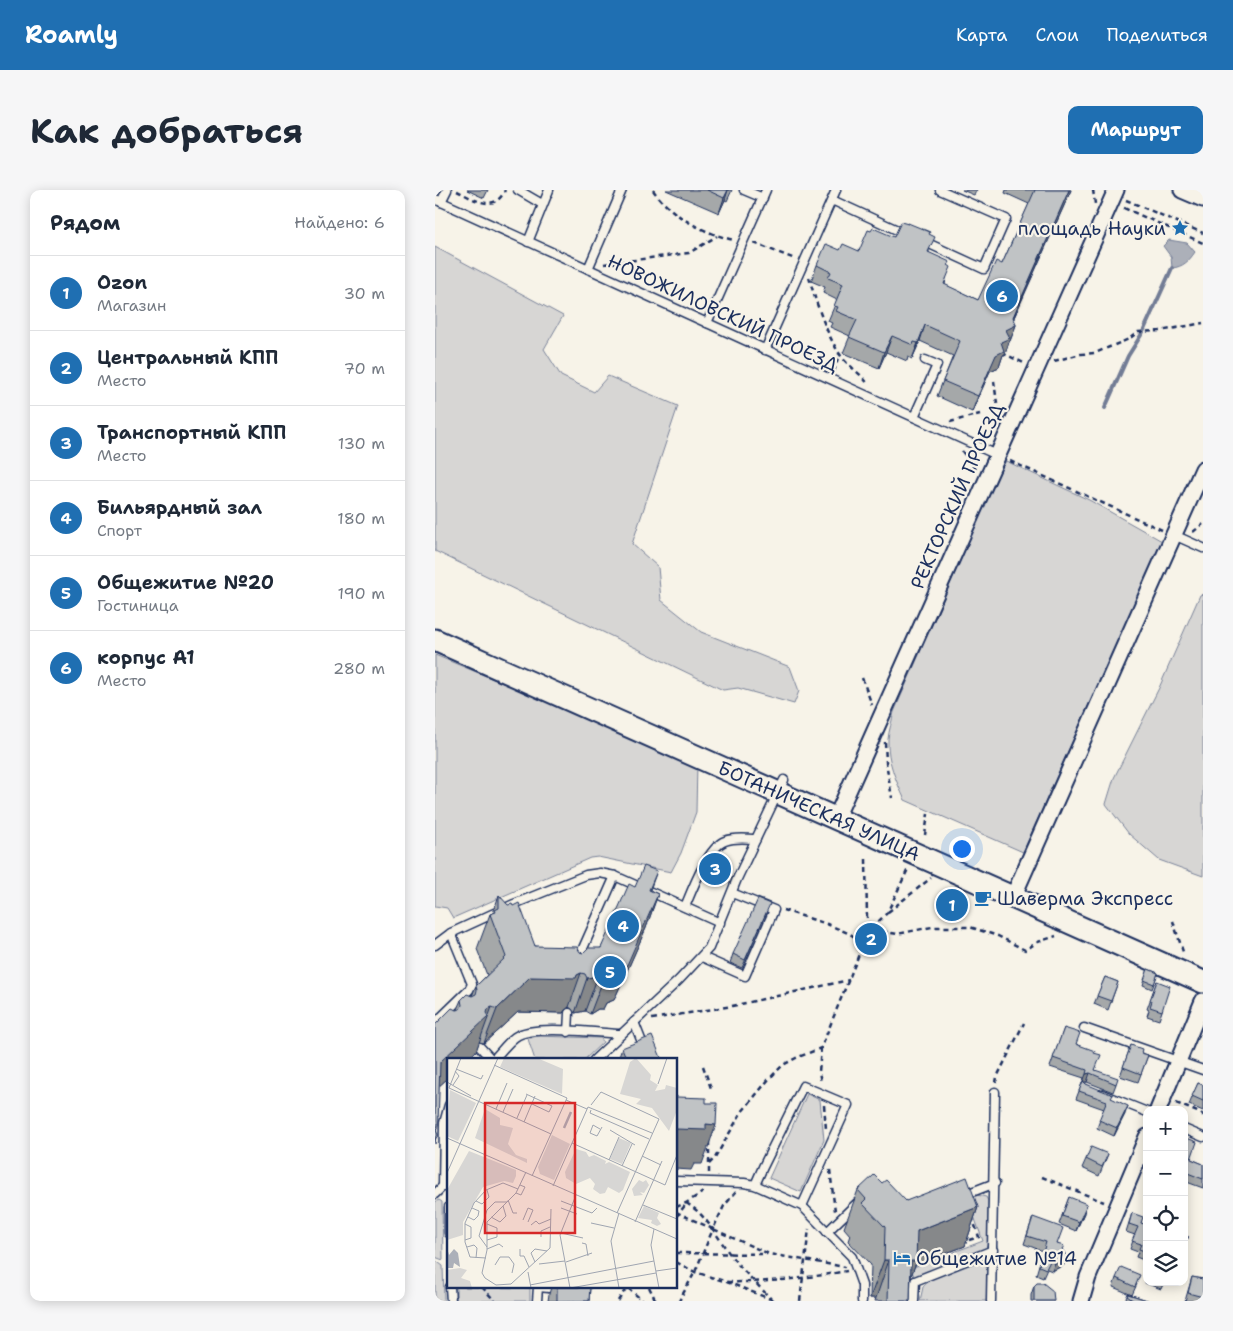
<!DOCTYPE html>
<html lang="ru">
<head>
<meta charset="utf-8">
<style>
  body { margin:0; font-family:"Shantell Sans",sans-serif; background:#f6f6f7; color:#1f2937 }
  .controls { position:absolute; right:15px; bottom:15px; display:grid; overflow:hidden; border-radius:10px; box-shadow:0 2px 12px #0003 }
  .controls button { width:45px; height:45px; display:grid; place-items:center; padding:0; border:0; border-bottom:1px solid #e0e1e3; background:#fff; color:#1f2937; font:25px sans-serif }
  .you { position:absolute; left:526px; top:658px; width:18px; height:18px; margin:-12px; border:4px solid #fff; border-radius:50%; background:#1a73e8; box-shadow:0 0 0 8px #1a73e833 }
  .badge { display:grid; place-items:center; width:32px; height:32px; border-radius:50%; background:#1f6fb2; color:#fff; font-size:16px; font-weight:700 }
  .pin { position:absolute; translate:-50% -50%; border:2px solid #fff; box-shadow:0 1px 5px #0006 }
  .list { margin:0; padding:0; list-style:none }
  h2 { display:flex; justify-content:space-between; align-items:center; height:65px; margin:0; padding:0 20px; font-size:21px }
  h2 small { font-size:16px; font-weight:400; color:#747a83 }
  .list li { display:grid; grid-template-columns:32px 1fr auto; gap:15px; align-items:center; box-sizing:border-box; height:75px; padding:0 20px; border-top:1px solid #e0e1e3 }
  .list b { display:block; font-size:19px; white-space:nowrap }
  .list p { margin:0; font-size:16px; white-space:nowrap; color:#747a83 }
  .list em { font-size:16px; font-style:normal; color:#747a83 }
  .icon { flex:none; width:28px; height:28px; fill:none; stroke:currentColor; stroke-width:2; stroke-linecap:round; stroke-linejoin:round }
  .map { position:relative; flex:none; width:768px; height:1111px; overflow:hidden; border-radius:10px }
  header { display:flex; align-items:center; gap:30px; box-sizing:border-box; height:70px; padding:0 25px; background:#1f6fb2; color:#fff }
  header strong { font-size:24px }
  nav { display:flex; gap:28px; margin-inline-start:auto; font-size:18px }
  .intro { display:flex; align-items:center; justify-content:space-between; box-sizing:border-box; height:120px; padding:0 30px }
  h1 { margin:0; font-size:35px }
  .button { padding:12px 22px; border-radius:10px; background:#1f6fb2; color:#fff; font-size:18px; font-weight:700 }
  main { display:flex; gap:30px; padding:0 30px }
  aside { flex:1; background:#fff; border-radius:10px; box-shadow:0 2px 12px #0003 }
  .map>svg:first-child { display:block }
  .green { fill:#d7d6d4; stroke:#798299 }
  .water { fill:#acb0b9; stroke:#727c95 }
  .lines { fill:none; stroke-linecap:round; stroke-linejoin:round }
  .stream { stroke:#727c95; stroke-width:4 }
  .lane-casing { stroke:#1b2f5e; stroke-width:11 }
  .street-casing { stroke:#1b2f5e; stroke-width:19 }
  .secondary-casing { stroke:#1b2f5e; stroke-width:25 }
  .path { stroke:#1b2f5e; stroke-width:2.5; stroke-dasharray:5 4; stroke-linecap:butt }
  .lane { stroke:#f7f3e8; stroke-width:8 }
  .street { stroke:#f7f3e8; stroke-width:15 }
  .secondary { stroke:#f7f3e8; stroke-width:21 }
  .wall { fill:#a5a8a9; stroke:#1b2f5e }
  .shaded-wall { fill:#86888a; stroke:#1b2f5e }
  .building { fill:#c0c3c5; stroke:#1b2f5e }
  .labels { text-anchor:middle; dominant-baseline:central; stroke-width:4.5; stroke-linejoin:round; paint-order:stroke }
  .poi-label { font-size:19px; fill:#1b2f5e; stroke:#f7f3e8; text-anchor:start }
  .street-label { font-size:19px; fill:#1b2f5e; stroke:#f7f3e8 }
  .inset-river { fill:none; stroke:#acb0b9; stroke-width:2.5 }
  .inset-road { fill:none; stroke:#9fa5b1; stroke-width:1 }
  .view { fill:#d62828; fill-opacity:0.15; stroke:#d62828; stroke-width:2.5 }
  .inset-edge { fill:none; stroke:#1b2f5e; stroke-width:2.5 }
</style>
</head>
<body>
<header>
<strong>Roamly</strong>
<nav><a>Карта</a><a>Слои</a><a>Поделиться</a></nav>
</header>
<div class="intro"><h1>Как добраться</h1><a class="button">Маршрут</a></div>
<main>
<aside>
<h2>Рядом<small>Найдено: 6</small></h2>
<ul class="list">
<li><span class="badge">1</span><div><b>Ozon</b><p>Магазин</p></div><em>30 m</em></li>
<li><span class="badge">2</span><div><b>Центральный КПП</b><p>Место</p></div><em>70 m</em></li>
<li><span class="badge">3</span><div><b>Транспортный КПП</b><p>Место</p></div><em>130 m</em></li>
<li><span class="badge">4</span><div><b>Бильярдный зал</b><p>Спорт</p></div><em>180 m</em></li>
<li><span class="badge">5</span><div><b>Общежитие №20</b><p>Гостиница</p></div><em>190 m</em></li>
<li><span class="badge">6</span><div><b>корпус А1</b><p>Место</p></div><em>280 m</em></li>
</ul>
</aside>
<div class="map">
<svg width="768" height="1111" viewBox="0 0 768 1111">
  <rect width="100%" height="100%" fill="#f7f3e8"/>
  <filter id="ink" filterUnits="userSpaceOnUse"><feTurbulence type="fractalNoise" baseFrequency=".02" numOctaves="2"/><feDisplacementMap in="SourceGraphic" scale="10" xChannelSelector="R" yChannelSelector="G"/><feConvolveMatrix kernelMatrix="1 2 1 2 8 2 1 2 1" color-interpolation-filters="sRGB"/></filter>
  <g filter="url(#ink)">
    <g class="green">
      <path d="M0,57L128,126L109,159L126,186L159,202L173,186L243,216L197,354L223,377L226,410L266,442L355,477L364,501L359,514L303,498L288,500L0,361Z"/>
      <path d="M571,271L654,310L727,351L588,662L470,610C461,591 452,571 453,549C454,540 457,531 459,522L564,282Z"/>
      <path d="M768,404V686L724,670L694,644L671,614L679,588L724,498L765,405Z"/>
      <path d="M0,465L262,573L261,622L246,663L236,682L163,667L155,668L18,728L12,718L0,716Z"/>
      <path d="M101,846L166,848L168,852L149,870H100L93,849Z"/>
      <path d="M372,904L385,910L389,950L366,1002L334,988Z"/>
      <path d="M542,1005L551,1007L553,1011V1050L552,1057L549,1060L509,1076L506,1067L548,1051L532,1007Z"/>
      <path d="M4,1010L7,1012L8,1070L0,1067V1012Z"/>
      <path d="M503,1068L506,1077L479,1087L476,1078Z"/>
      <path d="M0,1070L8,1076L9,1111H0Z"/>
      <path d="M543,1070H553L552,1111H485L488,1097L495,1089Z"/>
      <path d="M21,1097L95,1098V1111H21Z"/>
    </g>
    <path class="water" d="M734,50L752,53L760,62C754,71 748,77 737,78L736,67L728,56Z"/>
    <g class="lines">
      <path class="stream" d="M670,218L693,166L708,142L737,78"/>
      <g class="lane-casing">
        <g id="lane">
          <path d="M83,0L107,14"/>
          <path d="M309,0L328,8"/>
          <path d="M0,9L562,265"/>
          <path d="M397,10L471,44"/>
          <path d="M6,12L12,0"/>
          <path d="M488,51L549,79L571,29L505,0"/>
          <path d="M93,52L114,0"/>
          <path d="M153,79L187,0"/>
          <path d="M272,133L331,0"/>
          <path d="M330,160L401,0"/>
          <path d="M479,227L502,175L490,170"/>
          <path d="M739,345L768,358"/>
          <path d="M250,717C257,700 273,657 290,651C300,647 311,649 321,649"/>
          <path d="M0,755L16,743L79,714L151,685L165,683L180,686L285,733"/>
          <path d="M267,767L310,786L339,720L297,703"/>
          <path d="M146,772L145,765L180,686"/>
          <path d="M199,832L214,870"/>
          <path d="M0,833L34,800L37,794L16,743"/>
          <path d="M649,838L768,880"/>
          <path d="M133,842L134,823"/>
          <path d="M45,857L57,870"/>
          <path d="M58,870C65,863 72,853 80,847C98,834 162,843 186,844"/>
          <path d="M159,870L244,790L274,758L302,689L349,590"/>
          <path d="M667,904L712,922"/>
          <path d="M749,939L768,947"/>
          <path d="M241,991L309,993L320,995L367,1016L417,1067L427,1095V1111"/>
          <path d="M320,995L328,977L368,896L413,915L367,1016"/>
          <path d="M0,1004L8,996L9,933L14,915"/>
          <path d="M529,1005L560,993"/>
          <path d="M14,1017V1043"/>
          <path d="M392,1042L423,1012"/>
          <path d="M15,1097L16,1111"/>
          <path d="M103,1097L114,1098"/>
          <path d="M102,1111L103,1097"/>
          <path d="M479,1111L480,1091L558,1060"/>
          <path d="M556,1111L560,902"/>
        </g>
      </g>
      <g class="street-casing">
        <g id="street">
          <path d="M747,0L768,9"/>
          <path d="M401,628L681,0"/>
          <path d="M578,707L768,279"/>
          <path d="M723,920L768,811"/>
          <path d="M646,1111L653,1087L712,947"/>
        </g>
      </g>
      <g class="secondary-casing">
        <path id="secondary" d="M0,450L768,792"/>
      </g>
      <g class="path">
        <path d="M218,0C236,26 268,43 299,50"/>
        <path d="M658,0L660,14"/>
        <path d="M22,1C39,9 59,24 70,0"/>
        <path d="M691,10L768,43"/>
        <path d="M689,18L768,53"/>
        <path d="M319,53L360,69"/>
        <path d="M169,74L254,63L282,46"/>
        <path d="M374,87C380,110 391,143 404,163C411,175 425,182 433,194"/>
        <path d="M567,163L589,173"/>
        <path d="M619,171L646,164L660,163L694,149L703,142L725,141L768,133"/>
        <path d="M399,182L404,164"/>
        <path d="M559,191L564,228"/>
        <path d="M515,232L545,224"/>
        <path d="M527,261L541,281"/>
        <path d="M575,271L727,340"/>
        <path d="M758,342L768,334"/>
        <path d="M427,488L437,515"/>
        <path d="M450,552L451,572L457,608"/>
        <path d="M490,645L493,624"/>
        <path d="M431,669L432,728L434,735L451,742L462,744L497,737H535L563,746L590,760L603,752L621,746"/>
        <path d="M348,720L392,734L415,744L428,752"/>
        <path d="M453,722L496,688"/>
        <path d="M738,731L749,765"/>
        <path d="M217,829L297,816L414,790"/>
        <path d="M386,858L384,882L386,892"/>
        <path d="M268,876L277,901"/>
        <path d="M561,893L562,887L589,833"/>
        <path d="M741,913L767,924L768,926"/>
        <path d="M389,915L391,939"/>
        <path d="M274,974L280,968L306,923L334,889L348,875L361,868L386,858L433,742L452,723L473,679"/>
        <path d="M395,980L400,1021"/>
        <path d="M274,983V951"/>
        <path d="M607,987L669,1012"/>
        <path d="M301,1002L289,1016L278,1039L334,1064L410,1077"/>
        <path d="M251,1013C273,1025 285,1053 301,1072C312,1085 326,1098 338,1111"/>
        <path d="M241,1017L251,1013L268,1002"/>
        <path d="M241,1022L278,1039L260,1082L244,1111"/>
        <path d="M241,1027L251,1014"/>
        <path d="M749,1046L757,1049"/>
        <path d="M534,1050L544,1047L538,1030"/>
        <path d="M241,1063L332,1064"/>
        <path d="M241,1072L260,1082L292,1092L335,1109"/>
        <path d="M292,1092C333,1093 372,1088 412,1081"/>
        <path d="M47,1097L60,1111"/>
        <path d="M214,1097L221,1111"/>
        <path d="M183,1111L192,1097L208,1111"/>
        <path d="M365,1111L374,1039"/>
      </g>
      <use href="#lane" class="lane"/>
      <use href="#street" class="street"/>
      <use href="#secondary" class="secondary"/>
    </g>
    <g class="wall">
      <path d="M32,0H53L49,8Z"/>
      <path d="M231,0H297L292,11L290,10L284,23Z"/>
      <path d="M527,0H542L539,5Z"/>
      <path d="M571,0H636L579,128L581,135L575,151L574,152L570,164L568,165L564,177L555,181L537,222L502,206L518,166L485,151L477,169L473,167L472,171L451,162L444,178L408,163L415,146L395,137L397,133L393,131L402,110L388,103L390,97L376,91L382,75L405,60L424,61L436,41L459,47L494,44V63L513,75L510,95L543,110L567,74L594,14L570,3Z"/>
      <path d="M222,681L215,700L223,704L211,738L179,810L171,813L168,819H163L155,824L150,821L140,823L137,819L134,817L130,820L128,823L83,822L49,853L44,852L41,861L14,870V887L4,896L0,954V835L22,819L26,810L37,806L41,796L52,785L42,759L55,724L58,723L64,705L100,756L148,763L166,758L200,697Z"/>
      <path d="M331,723L307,778L295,773L298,764Z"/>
      <path d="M713,779L723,783L717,799L708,795Z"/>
      <path d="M670,787L683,792L673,820L659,814Z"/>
      <path d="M722,791L727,821L724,830L712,826L714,820L712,819Z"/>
      <path d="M629,838L641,854L659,863L660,880L681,894L678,902L652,892H649L651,894L676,908L690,924L679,946L662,938L669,919L641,909L649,888L615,877Z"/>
      <path d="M696,855L706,863L713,865L703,892L685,886Z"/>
      <path d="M187,858L227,870H183Z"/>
      <path d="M763,893L768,895V921L754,915Z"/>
      <path d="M749,947L756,969L768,974V998L749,991Z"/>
      <path d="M673,964L664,986L647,978L651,969Z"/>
      <path d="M447,993L471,1011L543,1017L530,1056L480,1075L476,1086L475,1111H440L441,1108H435L436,1075L413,1051L415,1045L409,1038L423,1000Z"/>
      <path d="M634,1007L649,1023L641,1041L624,1034Z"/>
      <path d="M697,1023L706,1033L712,1035V1069L711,1071L701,1067L703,1062L695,1059L700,1045L691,1042Z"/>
      <path d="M598,1027L627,1059L629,1075L617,1081L612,1079L608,1088L601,1085L608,1061L589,1054Z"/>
      <path d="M712,1087V1092H729L726,1099L710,1093Z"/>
      <path d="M757,1087L768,1089V1111H750Z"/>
      <path d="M681,1088L702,1094L697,1105L715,1111H691L690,1110L693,1104L697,1105L678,1097Z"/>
      <path d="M599,1096L619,1111H596V1105Z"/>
      <path d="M116,1097H155L154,1111H113L114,1104Z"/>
    </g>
    <g class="shaded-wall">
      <path d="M293,0L290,10L284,23L289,8Z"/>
      <path d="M634,0H636L574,138L581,135L575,151L574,152L570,164L568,165L564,177L555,181L537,222L543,206L571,140L578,127Z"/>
      <path d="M490,135L485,151L477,169L483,153Z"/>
      <path d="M457,146L451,162L444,178L449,162Z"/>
      <path d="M223,704L211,738L179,810L171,813L168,819H163L155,824L168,790Z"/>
      <path d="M146,783L134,817L130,820L128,823L83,822L49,853L62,819L95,787L142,785Z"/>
      <path d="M163,786L150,821L140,823L152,788Z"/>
      <path d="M57,817L41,861L32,870H14V887L0,900L5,872L53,819Z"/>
      <path d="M655,883L652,892H648L651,884Z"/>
      <path d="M693,916L690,924L679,946L682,938Z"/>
      <path d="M271,934L281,935L267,974H259L256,980L241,979V939Z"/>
      <path d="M652,1014L649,1023L641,1041L644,1032Z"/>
      <path d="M543,1017L530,1056L480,1075L468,1109L482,1041Z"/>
      <path d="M632,1067L629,1075L617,1081L620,1073Z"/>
      <path d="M449,1070H454L441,1108H435Z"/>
    </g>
    <g class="building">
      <path d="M272,0H293L289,8Z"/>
      <path d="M600,0H634L578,127L581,135L571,140L575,148L566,152L569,161L561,165L543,206L508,191L525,151L490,135L483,153L479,152L478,155L457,146L449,162L414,147L422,130L401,121L403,117L399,116L408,94L393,88L396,82L382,75L391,54L405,60L408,54L424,61L433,40L436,41L438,38L459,47L466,32L473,34V33L495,42L494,44L500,47L493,62L515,72L513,75L516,77L509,94L543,110L561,71L567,74Z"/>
      <path d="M209,676L222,681L214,700L223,704L192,775L184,778L181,784H175L168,790L163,786L152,788L150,784L146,783L142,785L141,788L95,787L62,819L57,817L53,819L52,823L54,826L5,872L3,935L1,940L3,945L0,950V835L17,818L21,820L25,819L27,815L26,810L32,804L37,806L41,804L42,800L41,796L71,767L55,724L61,722L60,720L64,718V705L73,715L77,714L78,716L84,713L100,756L142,757L145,762L148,763L153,758H166L194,694L200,697Z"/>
      <path d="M323,709L335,714L310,770L298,764Z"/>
      <path d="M713,779L723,783L719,794L709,790Z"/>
      <path d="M670,787L683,792L676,811L662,806Z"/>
      <path d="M722,791L735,796L727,821L715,817L717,811L715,810Z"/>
      <path d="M629,838L645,843L641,854L660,861L659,863L666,865L660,880L683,888L681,894L655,883L651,884L652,880L618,868Z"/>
      <path d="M217,846L227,870H192L187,858Z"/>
      <path d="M696,855L707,859L706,863L713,865L706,884L688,877Z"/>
      <path d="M648,891L651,894L678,905L676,908L693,916L682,938L664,930L672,911L644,901Z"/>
      <path d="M763,893L768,895V911L757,906Z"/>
      <path d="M241,906L242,907L271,908V913H282L281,935L271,934V940L241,939Z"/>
      <path d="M749,947L762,952L756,969L768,974V989L750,982L749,983Z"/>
      <path d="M656,957L673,964L667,977L651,969Z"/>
      <path d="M439,985L447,993L451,990L471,1011L532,987L543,1017L482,1041L481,1071H476L475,1111H453L454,1070H449L450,1037L427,1013L431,1009L423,1000Z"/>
      <path d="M634,1007L652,1014L644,1032L627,1026Z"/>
      <path d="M697,1023L708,1027L706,1033L712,1035V1062L704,1059L706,1054L697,1051L703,1037L694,1034Z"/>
      <path d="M598,1027L628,1038L622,1054L629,1056L627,1059L632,1067L620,1073L615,1071L611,1079L604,1076L611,1052L592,1046Z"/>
      <path d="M686,1077L705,1085L700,1097L681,1088Z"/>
      <path d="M757,1087L768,1089V1107L753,1103Z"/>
      <path d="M602,1093H608L618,1101L619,1111H599V1096Z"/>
      <path d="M122,1097H155L154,1111H122Z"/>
      <path d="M693,1104L715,1111H699L692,1106Z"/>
    </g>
  </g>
  <defs>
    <g id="sight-bare" transform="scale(1.35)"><path d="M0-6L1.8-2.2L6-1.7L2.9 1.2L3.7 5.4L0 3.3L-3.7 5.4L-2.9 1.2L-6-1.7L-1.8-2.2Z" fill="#1f6fb2" stroke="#f7f3e8" stroke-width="2.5" paint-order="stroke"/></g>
    <g id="cafe-bare" transform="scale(1.35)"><path d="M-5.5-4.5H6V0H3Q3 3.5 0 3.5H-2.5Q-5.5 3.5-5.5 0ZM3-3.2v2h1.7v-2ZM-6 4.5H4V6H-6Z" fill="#1f6fb2" stroke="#f7f3e8" stroke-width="2.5" paint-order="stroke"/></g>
    <g id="hotel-bare" transform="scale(1.35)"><path d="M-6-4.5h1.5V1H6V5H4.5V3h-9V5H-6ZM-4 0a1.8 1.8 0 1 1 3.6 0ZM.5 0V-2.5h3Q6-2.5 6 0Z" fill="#1f6fb2" stroke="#f7f3e8" stroke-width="2.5" paint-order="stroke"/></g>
  </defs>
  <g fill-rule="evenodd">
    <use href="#sight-bare" x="745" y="38"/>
    <use href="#cafe-bare" x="548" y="708"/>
    <use href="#hotel-bare" x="467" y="1068"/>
  </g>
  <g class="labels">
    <g class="poi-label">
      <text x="731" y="38" text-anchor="end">площадь Науки</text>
      <text x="562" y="708">Шаверма Экспресс</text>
      <text x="481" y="1068">Общежитие №14</text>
    </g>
    <g class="street-label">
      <text transform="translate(288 123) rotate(25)">НОВОЖИЛОВСКИЙ ПРОЕЗД</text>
      <text transform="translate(522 306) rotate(-66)">РЕКТОРСКИЙ ПРОЕЗД</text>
      <text transform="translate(384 621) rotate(24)">БОТАНИЧЕСКАЯ УЛИЦА</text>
    </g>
  </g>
  <g transform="translate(12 868)">
    <rect width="230" height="230" fill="#f7f3e8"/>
    <path d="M57,0H90L116,11L115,36L53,9ZM189,0L204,17L203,22L211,27L208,33L218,31L219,27L230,30V52L222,73L205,50L189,46L194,41L173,36L183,4ZM3,32L29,45L11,83L0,78ZM38,51L53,60V67L66,70L61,86L69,97L80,101V105L28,80ZM105,77L123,86L107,122L93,116L91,109ZM172,80L184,85L175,106L163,101ZM129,91L139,94L142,99L147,97L159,103L158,106L162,104L183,114L176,132L172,135L161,129L158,135L153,136L146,131L148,126L143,120L129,126L119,120L118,114ZM22,93L69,112V118L66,125L57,123L36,129L16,164V177L0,182V132ZM192,122L196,124L199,122L202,127L197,135L193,134L196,137L187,138L185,131ZM197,148L212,155L210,160L214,166L210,168L204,165L205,162L191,160ZM13,210L20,212L14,220L23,223L25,230H0V212Z" fill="#d7d6d4"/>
    <path d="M0,190L2,197L7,191L11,195L13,209L7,205L6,210H0Z" fill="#acb0b9"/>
    <path class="inset-river" d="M117,70L124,54"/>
    <path class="inset-road" d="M14,0L2,30L104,76M47,7L120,40L85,118M9,11L34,21L36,17M0,24L24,38M211,26L220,0M6,27L12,18L8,13M79,36L105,48L102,54L85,46M119,42L140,51M144,47L154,34L212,61L170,155M49,51L60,25M144,52L143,55L202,81M56,54L66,31M70,60L80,37M77,64L88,38M153,71L146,67L143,75L150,78L155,69M163,72L188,87M0,80L230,181M125,85L218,127L230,97M195,98L214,107M162,102L172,79M175,108L185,86M79,114L69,135L40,164V192L35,215L38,220L49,227L64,226L103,190L104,151M0,115L51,0M106,128L141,49L205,75M69,135L74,137L78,129L73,127M61,142L66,155H70M29,143L35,146L42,139L40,132M114,143L145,155L150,150M196,147L230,161M114,150L130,156M172,155L164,183L172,230M21,159L27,162L31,158L32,153L25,150M44,159L53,164L59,158L56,148M76,162L81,150L86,152L81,164M188,164L215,103M144,165L167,170M40,166L50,170V179L40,182M84,167L89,163L92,166L104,161M207,171L204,187L212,230M114,175L136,180M94,179V173L103,169M18,182L24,180V169L18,166M135,185L139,186L141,198M20,189L27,187L30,190L29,200M40,189L32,178L40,152L48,144H60M40,191L52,186L56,189M73,191V198H77L82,209M39,200L23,199L18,184V165L27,145L39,132L56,125L71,131M88,204L84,195L88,191L100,193M119,204L145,195M92,206L118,203M48,207L53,199H62L67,206L65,215M209,213L230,210M81,214L84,230M83,227L207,203M123,230L113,177L129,137M123,230L209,215"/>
    <path class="view" d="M38,45H128V175H38Z"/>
    <rect width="230" height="230" class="inset-edge"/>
  </g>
</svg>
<div class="controls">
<button>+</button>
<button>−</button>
<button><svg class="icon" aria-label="locate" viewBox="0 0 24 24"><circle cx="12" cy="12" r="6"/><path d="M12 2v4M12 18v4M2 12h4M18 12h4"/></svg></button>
<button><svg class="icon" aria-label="layers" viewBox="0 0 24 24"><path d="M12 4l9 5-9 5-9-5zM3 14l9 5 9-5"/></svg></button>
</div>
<div class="you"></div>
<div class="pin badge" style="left:517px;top:715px">1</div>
<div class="pin badge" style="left:436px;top:749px">2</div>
<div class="pin badge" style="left:280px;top:679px">3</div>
<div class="pin badge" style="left:188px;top:736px">4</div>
<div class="pin badge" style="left:175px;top:782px">5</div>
<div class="pin badge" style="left:567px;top:106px">6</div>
</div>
</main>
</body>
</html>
